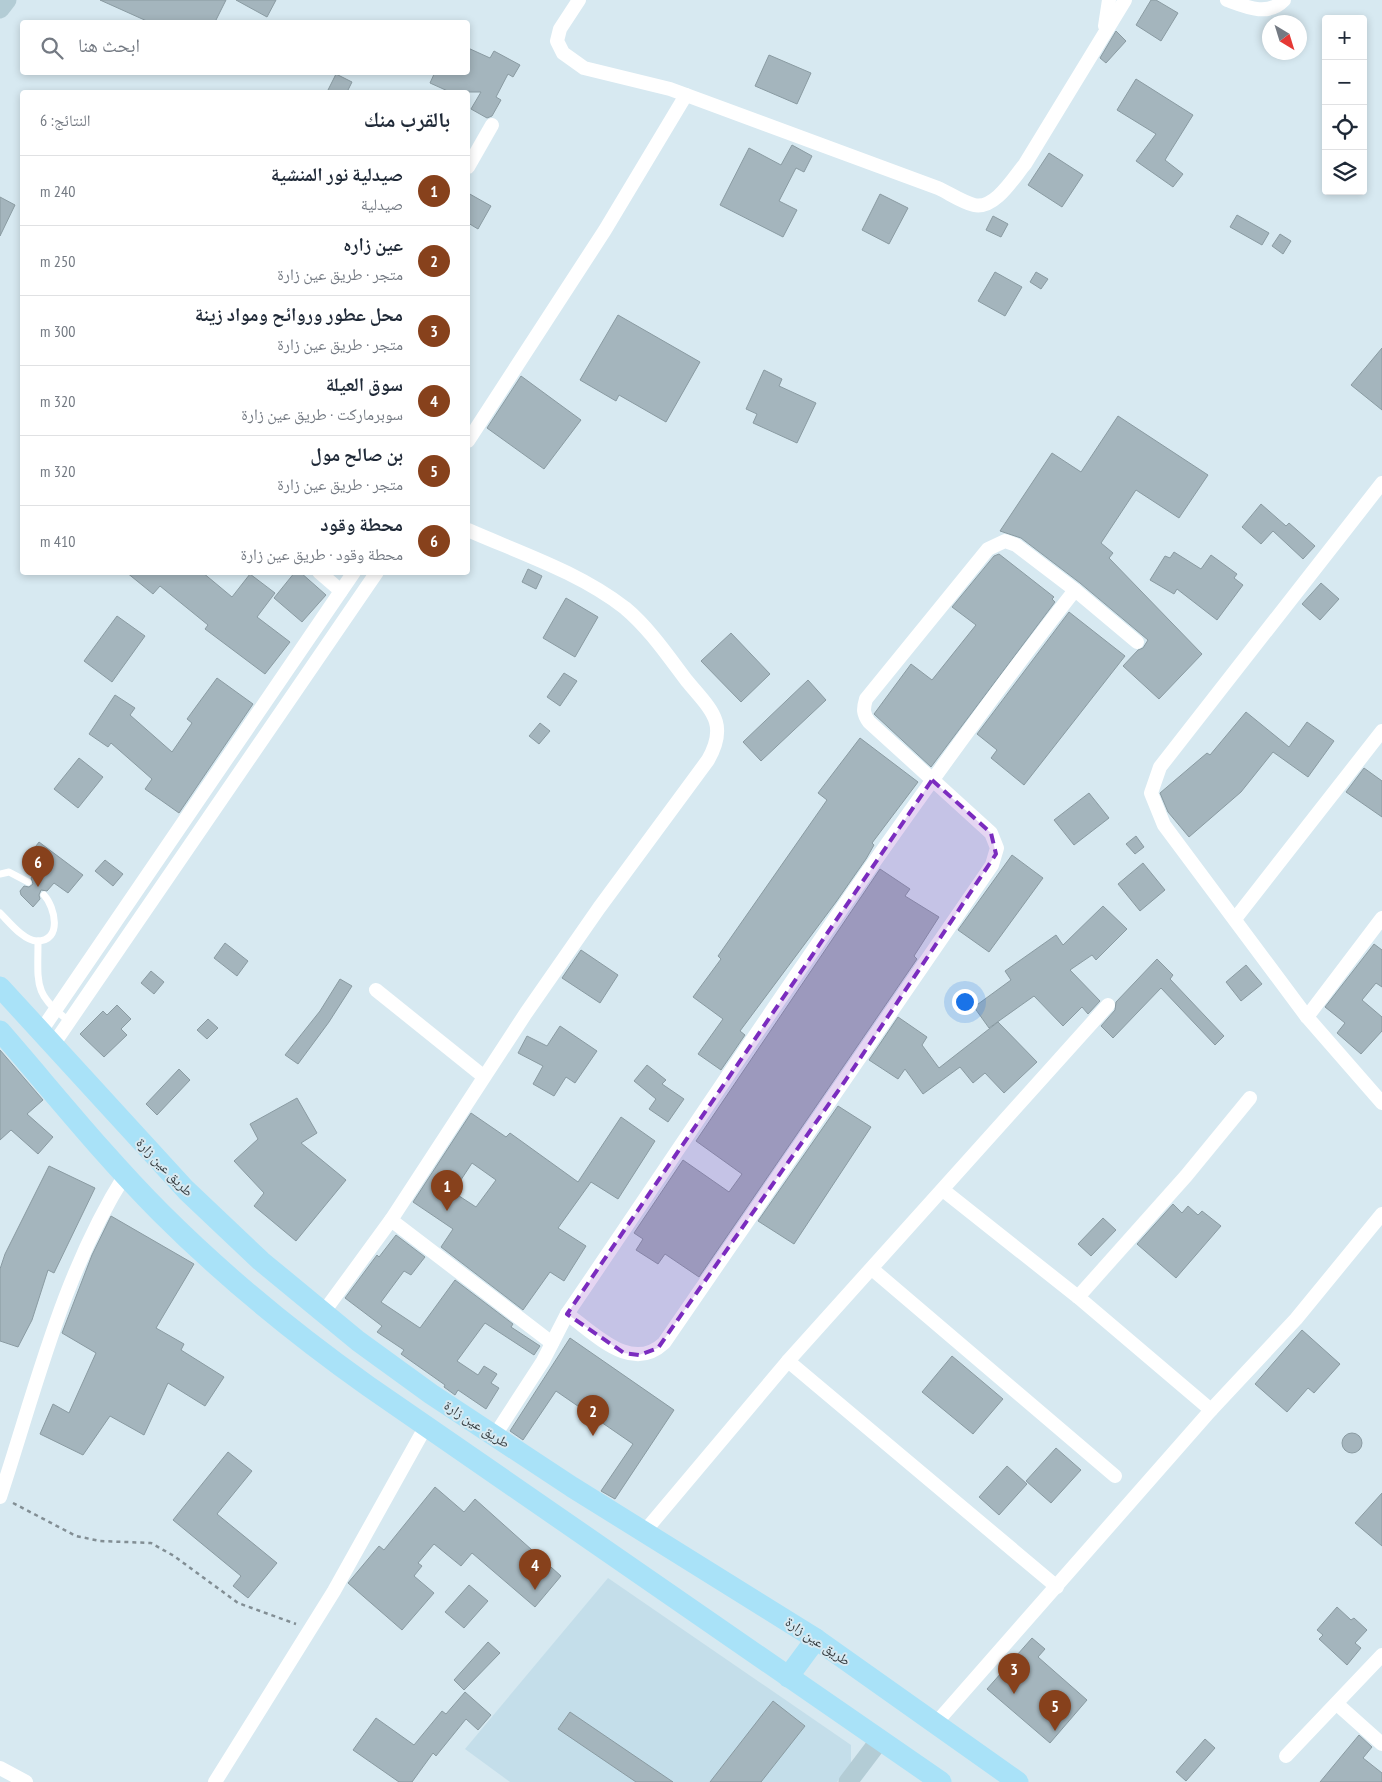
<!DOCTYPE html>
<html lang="ar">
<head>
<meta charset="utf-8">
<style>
  body { margin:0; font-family:"PT Sans Narrow","Noto Naskh Arabic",sans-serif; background:#f2f2f3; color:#1f2937; direction:rtl }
  .controls { position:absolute; right:15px; top:15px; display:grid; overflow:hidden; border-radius:5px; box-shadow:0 2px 8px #0003 }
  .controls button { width:45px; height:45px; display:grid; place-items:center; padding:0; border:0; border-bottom:1px solid #e0e1e3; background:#fff; color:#1f2937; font:25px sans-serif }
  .compass { position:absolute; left:1262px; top:15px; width:45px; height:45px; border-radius:50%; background:#fff; box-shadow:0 2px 8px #0003; rotate:142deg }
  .you { position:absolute; left:964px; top:1001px; width:18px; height:18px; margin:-12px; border:4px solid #fff; border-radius:50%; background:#1a73e8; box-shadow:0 0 0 8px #1a73e833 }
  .badge { display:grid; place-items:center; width:32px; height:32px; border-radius:50%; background:#87411c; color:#fff; font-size:16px; font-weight:700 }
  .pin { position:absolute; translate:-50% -41px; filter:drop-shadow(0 1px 2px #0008) }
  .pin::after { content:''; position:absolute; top:26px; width:18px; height:15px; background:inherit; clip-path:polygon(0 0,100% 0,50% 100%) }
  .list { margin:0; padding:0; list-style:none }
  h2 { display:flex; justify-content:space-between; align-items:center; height:65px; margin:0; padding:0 20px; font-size:21px }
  h2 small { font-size:16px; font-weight:400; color:#747a83 }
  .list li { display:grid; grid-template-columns:32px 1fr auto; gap:15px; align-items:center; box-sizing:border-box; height:70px; padding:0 20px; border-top:1px solid #e0e1e3 }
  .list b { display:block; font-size:19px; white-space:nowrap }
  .list p { margin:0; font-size:16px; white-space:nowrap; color:#747a83 }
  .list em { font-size:16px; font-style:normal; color:#747a83 }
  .icon { flex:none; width:28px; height:28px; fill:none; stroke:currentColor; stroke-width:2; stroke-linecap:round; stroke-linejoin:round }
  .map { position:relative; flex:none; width:1382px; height:1782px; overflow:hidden; direction:ltr }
  .search { position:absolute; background:#fff; box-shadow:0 2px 8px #0003; left:20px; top:20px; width:450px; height:55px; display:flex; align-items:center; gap:12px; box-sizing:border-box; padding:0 18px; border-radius:5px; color:#747a83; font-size:19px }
  .panel { position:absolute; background:#fff; box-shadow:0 2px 8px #0003; left:20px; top:90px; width:450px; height:485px; border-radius:5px; direction:rtl }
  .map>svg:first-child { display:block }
  .built { fill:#c4deea }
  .building { fill:#a4b5bd; stroke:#8a9ba2; fill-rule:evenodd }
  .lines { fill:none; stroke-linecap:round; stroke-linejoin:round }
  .path { stroke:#828e94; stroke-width:2.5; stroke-dasharray:4 4; stroke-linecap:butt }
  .lane { stroke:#fff; stroke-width:7 }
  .street { stroke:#fff; stroke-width:14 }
  .secondary { stroke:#b3ccd5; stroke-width:19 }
  .primary { stroke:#a9e2f8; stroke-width:21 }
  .marked { fill:#7b2cbf; fill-opacity:0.2; stroke:#7b2cbf; stroke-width:4; stroke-dasharray:10 6; stroke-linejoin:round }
  .labels { text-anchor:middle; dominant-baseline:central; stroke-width:4; stroke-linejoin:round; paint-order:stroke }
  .street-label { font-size:14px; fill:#363d41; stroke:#d7e9f1 }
</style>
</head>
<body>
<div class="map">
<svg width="1382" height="1782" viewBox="0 0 1382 1782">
  <rect width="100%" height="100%" fill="#d7e9f1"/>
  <path class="built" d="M608,1578L851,1745V1763L837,1782H510L465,1749Z"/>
  <g class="building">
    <path d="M100,0H226L215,22H149Z"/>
    <path d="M236,0H276L267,17Z"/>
    <path d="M1151,0H1156L1178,13L1161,41L1136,25Z"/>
    <path d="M1116,31L1126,41L1106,63L1100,58Z"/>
    <path d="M468,48L490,58L494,51L520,65L513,77L508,74L496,97L501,100L492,116L487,118L471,109L481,92H450L430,83L435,72H468Z"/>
    <path d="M769,55L811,73L797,104L755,86Z"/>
    <path d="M336,74L352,82L347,92H327Z"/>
    <path d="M1136,79L1193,115L1165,160L1183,174L1173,187L1136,161L1156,134L1117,110Z"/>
    <path d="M792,145L812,156L804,172L796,168L779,201L797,210L783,237L720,205L749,148L781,165Z"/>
    <path d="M1049,153L1083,175L1062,207L1028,185Z"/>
    <path d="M468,193L491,206L478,229L468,223Z"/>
    <path d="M880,194L908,208L889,244L862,230Z"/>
    <path d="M0,197L15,205L0,236Z"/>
    <path d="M1237,215L1269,233L1262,245L1230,227Z"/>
    <path d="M993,216L1008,224L1001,237L986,230Z"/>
    <path d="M1280,234L1291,241L1283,254L1272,246Z"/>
    <path d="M995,272L1022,287L1005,316L978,301Z"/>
    <path d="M1036,272L1048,279L1041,289L1030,282Z"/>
    <path d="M618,315L700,362L666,422L619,395L616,401L580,380Z"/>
    <path d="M1382,348V410L1351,385Z"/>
    <path d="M764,370L782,379L779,386L816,403L797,443L753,423L757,414L746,409Z"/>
    <path d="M521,376L581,420L544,469L487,428Z"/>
    <path d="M1118,416L1208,475L1179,518L1136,490L1101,543L1113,553L1109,558L1202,654L1159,699L1123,666L1138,650L1143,648L1148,640L1080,583L1021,538L1000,531L1052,453L1081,472Z"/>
    <path d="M1261,504L1286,526L1289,523L1315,546L1303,559L1273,531L1261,544L1242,527Z"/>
    <path d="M1174,552L1201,569L1211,555L1237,574L1234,578L1243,585L1217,620L1177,589L1174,594L1150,580L1165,556L1170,558Z"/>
    <path d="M999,554L1054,597L1052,599L1055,602L931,767L874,714L911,664L932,680L976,625L952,607L994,556Z"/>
    <path d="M528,569L542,576L536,589L522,582Z"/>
    <path d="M126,572H202L232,597L250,574L275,593L257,617L290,642L265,674L205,629L208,625L160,586L153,594Z"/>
    <path d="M295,572H300L326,595L302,622L274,598Z"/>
    <path d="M1321,583L1339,599L1320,620L1302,604Z"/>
    <path d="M566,598L598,617L575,657L543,638Z"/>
    <path d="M1069,612L1125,656L1024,785L991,758L997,750L977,734Z"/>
    <path d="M117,616L145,636L112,682L84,661Z"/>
    <path d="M731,633L770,674L741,702L701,661Z"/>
    <path d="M564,673L577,681L560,706L547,697Z"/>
    <path d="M217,678L253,704L179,813L145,789L152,779L111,743L108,747L89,734L115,695L135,708L130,715L172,752L192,723L187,719Z"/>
    <path d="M808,680L826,700L761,761L743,742Z"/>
    <path d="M1246,712L1289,747L1307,722L1334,741L1308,777L1273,752L1241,792L1189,837L1168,812L1160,793L1207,753L1210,755Z"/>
    <path d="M540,723L550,731L539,744L529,736Z"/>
    <path d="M860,738L918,782L872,843L874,845L866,859L836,902L740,1031L745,1035L721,1070L698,1054L723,1019L693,997L721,959L718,956L827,800L818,793Z"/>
    <path d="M79,758L103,777L78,808L54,789Z"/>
    <path d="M1364,768L1382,781V817L1346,792Z"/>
    <path d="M1089,793L1109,818L1074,845L1054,820Z"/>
    <path d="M1136,836L1144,847L1135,854L1126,844Z"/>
    <path d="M39,842L83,875L68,893L54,883L47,891L41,890L39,895L40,899L33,907L21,895L20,891L24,886L29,887L33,884L31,878L37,871L24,862Z"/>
    <path d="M1012,855L1043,878L989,952L958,930Z"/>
    <path d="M105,860L123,874L113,886L95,871Z"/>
    <path d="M1143,863L1165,890L1140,911L1118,884Z"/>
    <path d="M880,869L910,889L905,896L939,917L914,956L917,959L699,1277L665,1254L658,1264L636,1250L643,1239L634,1233L683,1160L729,1192L742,1174L696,1141Z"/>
    <path d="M1103,906L1127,929L1096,960L1092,955L1070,970L1100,1001L1088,1014L1082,1007L1063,1026L1034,996L989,1028L974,1007L1011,980L1005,971L1056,935L1063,945Z"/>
    <path d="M225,943L248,961L237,976L214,958Z"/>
    <path d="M1374,944L1382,950V987L1376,983L1362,1000L1382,1017V1031L1361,1054L1337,1033L1345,1023L1325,1007Z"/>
    <path d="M581,950L618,975L600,1003L562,978Z"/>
    <path d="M1157,959L1173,975L1170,979L1224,1036L1215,1045L1161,988L1113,1038L1101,1026L1115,1010L1116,1002Z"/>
    <path d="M1246,965L1262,984L1241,1001L1226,982Z"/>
    <path d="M151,971L164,982L154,994L141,983Z"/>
    <path d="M340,979L352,986L329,1022L298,1064L285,1055L320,1011Z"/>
    <path d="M117,1005L131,1019L121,1029L127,1035L104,1057L80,1034L103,1011L107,1015Z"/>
    <path d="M898,1017L927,1037L922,1045L939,1068L998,1022L1037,1062L1004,1093L985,1073L973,1083L960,1067L923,1094L905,1069L898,1079L869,1060Z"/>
    <path d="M208,1019L218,1028L207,1039L197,1030Z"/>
    <path d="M560,1026L597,1051L575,1083L566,1077L554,1096L533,1084L543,1066L518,1053L527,1036L547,1046Z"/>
    <path d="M0,1050L43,1100L27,1114L53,1137L38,1154L11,1130L0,1140Z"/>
    <path d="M647,1065L666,1080L662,1084L684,1099L668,1122L649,1109L656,1099L634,1081Z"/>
    <path d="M179,1069L190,1080L157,1115L146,1104Z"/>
    <path d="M297,1098L317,1133L301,1143L346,1180L296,1241L254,1206L264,1193L234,1161L258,1139L250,1124Z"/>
    <path d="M838,1106L871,1127L794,1244L758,1221Z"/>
    <path d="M471,1113L506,1137L510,1133L578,1182L621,1117L655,1141L618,1199L591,1182L558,1228L586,1246L564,1281L550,1272L523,1310L441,1247L453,1229L413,1202ZM472,1163L496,1180L476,1207L453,1192Z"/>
    <path d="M49,1166L95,1188L54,1273L48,1270L32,1320L18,1347L0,1341V1269L5,1254Z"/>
    <path d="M1173,1204L1182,1213L1188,1206L1198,1215L1202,1211L1221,1226L1176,1278L1137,1244Z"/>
    <path d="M111,1216L194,1264L156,1328L184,1344L181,1350L224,1377L205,1406L168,1383L144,1435L110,1416L83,1455L40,1434L53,1404L69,1413L96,1353L62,1333L92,1255Z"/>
    <path d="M1103,1218L1116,1230L1091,1256L1078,1244Z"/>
    <path d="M396,1235L425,1257L411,1275L404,1271L381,1302L420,1328L455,1280L513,1324L511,1327L540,1346L534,1355L485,1323L457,1361L478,1375L484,1366L497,1374L491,1383L499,1388L486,1409L458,1390L455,1395L444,1387L445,1385L401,1354L404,1350L377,1332L382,1326L345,1298L377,1255L379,1257Z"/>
    <path d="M1302,1330L1340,1364L1314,1393L1308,1388L1287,1412L1255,1384Z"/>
    <path d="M570,1338L674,1410L615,1499L601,1491L633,1444L556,1391L523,1440L510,1431Z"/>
    <path d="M952,1356L1003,1399L973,1434L922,1392Z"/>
    <circle cx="1352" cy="1443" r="10"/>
    <path d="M1056,1448L1081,1470L1051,1503L1026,1481Z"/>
    <path d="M228,1452L252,1471L217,1514L277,1563L248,1598L233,1586L241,1576L173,1520Z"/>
    <path d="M1007,1466L1027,1484L999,1515L979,1497Z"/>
    <path d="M435,1487L464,1512L475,1499L561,1576L535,1607L472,1553L461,1566L434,1544L418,1563L422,1566L414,1576L434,1593L402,1630L348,1583L379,1546L384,1550Z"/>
    <path d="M1382,1493V1546L1355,1523Z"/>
    <path d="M469,1585L488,1601L464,1628L445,1612Z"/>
    <path d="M1337,1607L1351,1620L1354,1618L1367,1630L1355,1643L1361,1648L1347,1665L1319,1639L1323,1635L1317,1630Z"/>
    <path d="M1032,1638L1045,1649L1038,1657L1087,1700L1050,1743L987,1689Z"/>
    <path d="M488,1642L500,1653L464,1690L454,1680Z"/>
    <path d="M465,1692L491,1715L478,1730L466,1719L436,1756L433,1753L412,1782H399L353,1750L376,1718L414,1745L442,1711L446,1714Z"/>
    <path d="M773,1701L805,1726L761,1782H710Z"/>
    <path d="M570,1712L673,1782H636L558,1729Z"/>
    <path d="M1359,1735L1372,1747L1363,1758L1382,1773V1782H1320Z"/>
    <path d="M1205,1739L1215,1748L1186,1781L1176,1772Z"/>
  </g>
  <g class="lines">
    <path class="path" d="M13,1503L76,1536L100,1541L151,1543L174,1556L238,1603L296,1624"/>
    <g class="lane">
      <path d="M0,874L9,872L28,882"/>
      <path d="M0,913C9,922 24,941 37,941C63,941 55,907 44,895"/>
      <path d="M38,941C38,984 33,994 69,1021"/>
    </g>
    <g class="street">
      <path d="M579,0L560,29L557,41L563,53L584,68L670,89L938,188C949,193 962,202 974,205C995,210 1014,177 1025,164L1125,0"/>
      <path d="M1227,0C1246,7 1268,17 1284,0"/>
      <path d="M1105,26L1109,0"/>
      <path d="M468,167L492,125"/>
      <path d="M468,441L605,230L686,95"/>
      <path d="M1382,483L1160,767L1151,793L1164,825L1307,1017L1382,1103"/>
      <path d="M319,572L341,591"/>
      <path d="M1235,919L1382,731"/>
      <path d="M376,990L483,1076"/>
      <path d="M1307,1017L1382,918"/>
      <path d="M41,1031L354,572"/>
      <path d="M53,1045L377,572"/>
      <path d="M943,1190L1078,1297L1211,1410"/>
      <path d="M391,1220L552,1343"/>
      <path d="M872,1269L1115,1476"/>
      <path d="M1078,1297L1186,1176L1250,1098"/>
      <path d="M323,1313L391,1220L526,1013L599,908L708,760C729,723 711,710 687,681C668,656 649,628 625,608C579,572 520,553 468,530"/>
      <path d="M567,1314C595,1333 631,1374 664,1343L992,865L997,848L991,833L869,722C863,714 863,709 866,699L988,549L1005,541L1016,545L1075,590L1137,642"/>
      <path d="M788,1361L1057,1587"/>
      <path d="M495,1435L543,1361L567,1314C733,1070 893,822 1075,590"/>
      <path d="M0,1497C36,1388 63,1273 125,1175"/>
      <path d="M645,1531L788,1361L1108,1005"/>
      <path d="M1337,1704L1382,1744"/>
      <path d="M936,1723L1211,1410L1296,1319L1382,1214"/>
      <path d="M1286,1756L1382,1655"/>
      <path d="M0,1768L26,1782"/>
      <path d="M215,1782L334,1591L426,1426"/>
    </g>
    <g class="secondary">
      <path d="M0,9L7,0"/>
      <path d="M848,1782L879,1741"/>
    </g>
    <g class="primary">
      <path d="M0,987L186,1190L261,1261L358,1341L431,1394L572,1487L816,1639L1018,1782"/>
      <path d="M0,1031C53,1092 104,1156 161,1213C225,1277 295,1334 368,1386L941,1782"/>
      <path d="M788,1677L816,1639"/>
    </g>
  </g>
  <path class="marked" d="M932,780L991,833L996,854L845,1081L658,1348L639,1355L624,1353L567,1314Z"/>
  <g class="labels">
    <g class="street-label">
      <text transform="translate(165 1167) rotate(46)">طريق عين زارة</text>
      <text transform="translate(477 1424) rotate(33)">طريق عين زارة</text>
      <text transform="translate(818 1641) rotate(34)">طريق عين زارة</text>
    </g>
  </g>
</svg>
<div class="controls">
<button>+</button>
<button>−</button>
<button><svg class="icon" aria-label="locate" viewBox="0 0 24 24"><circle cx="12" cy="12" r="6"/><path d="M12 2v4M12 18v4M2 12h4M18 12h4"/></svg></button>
<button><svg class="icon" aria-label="layers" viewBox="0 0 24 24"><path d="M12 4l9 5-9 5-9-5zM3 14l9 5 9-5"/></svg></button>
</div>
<svg class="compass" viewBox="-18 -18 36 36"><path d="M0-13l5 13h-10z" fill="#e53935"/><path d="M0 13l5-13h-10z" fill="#747a83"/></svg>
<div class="you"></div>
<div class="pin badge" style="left:447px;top:1211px">1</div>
<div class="pin badge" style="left:593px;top:1436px">2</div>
<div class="pin badge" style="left:1014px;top:1694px">3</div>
<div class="pin badge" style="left:535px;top:1590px">4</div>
<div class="pin badge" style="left:1055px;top:1731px">5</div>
<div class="pin badge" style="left:38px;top:887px">6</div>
<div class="search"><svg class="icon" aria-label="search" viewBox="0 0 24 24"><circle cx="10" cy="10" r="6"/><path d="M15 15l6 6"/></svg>ابحث هنا</div>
<section class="panel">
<h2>بالقرب منك<small>النتائج: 6</small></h2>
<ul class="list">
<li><span class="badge">1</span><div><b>صيدلية نور المنشية</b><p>صيدلية</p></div><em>240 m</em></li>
<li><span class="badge">2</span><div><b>عين زاره</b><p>متجر · طريق عين زارة</p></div><em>250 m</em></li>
<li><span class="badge">3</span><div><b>محل عطور وروائح ومواد زينة</b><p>متجر · طريق عين زارة</p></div><em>300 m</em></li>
<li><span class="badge">4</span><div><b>سوق العيلة</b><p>سوبرماركت · طريق عين زارة</p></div><em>320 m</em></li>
<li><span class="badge">5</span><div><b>بن صالح مول</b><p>متجر · طريق عين زارة</p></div><em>320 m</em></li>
<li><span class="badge">6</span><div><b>محطة وقود</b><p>محطة وقود · طريق عين زارة</p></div><em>410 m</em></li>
</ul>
</section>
</div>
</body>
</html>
